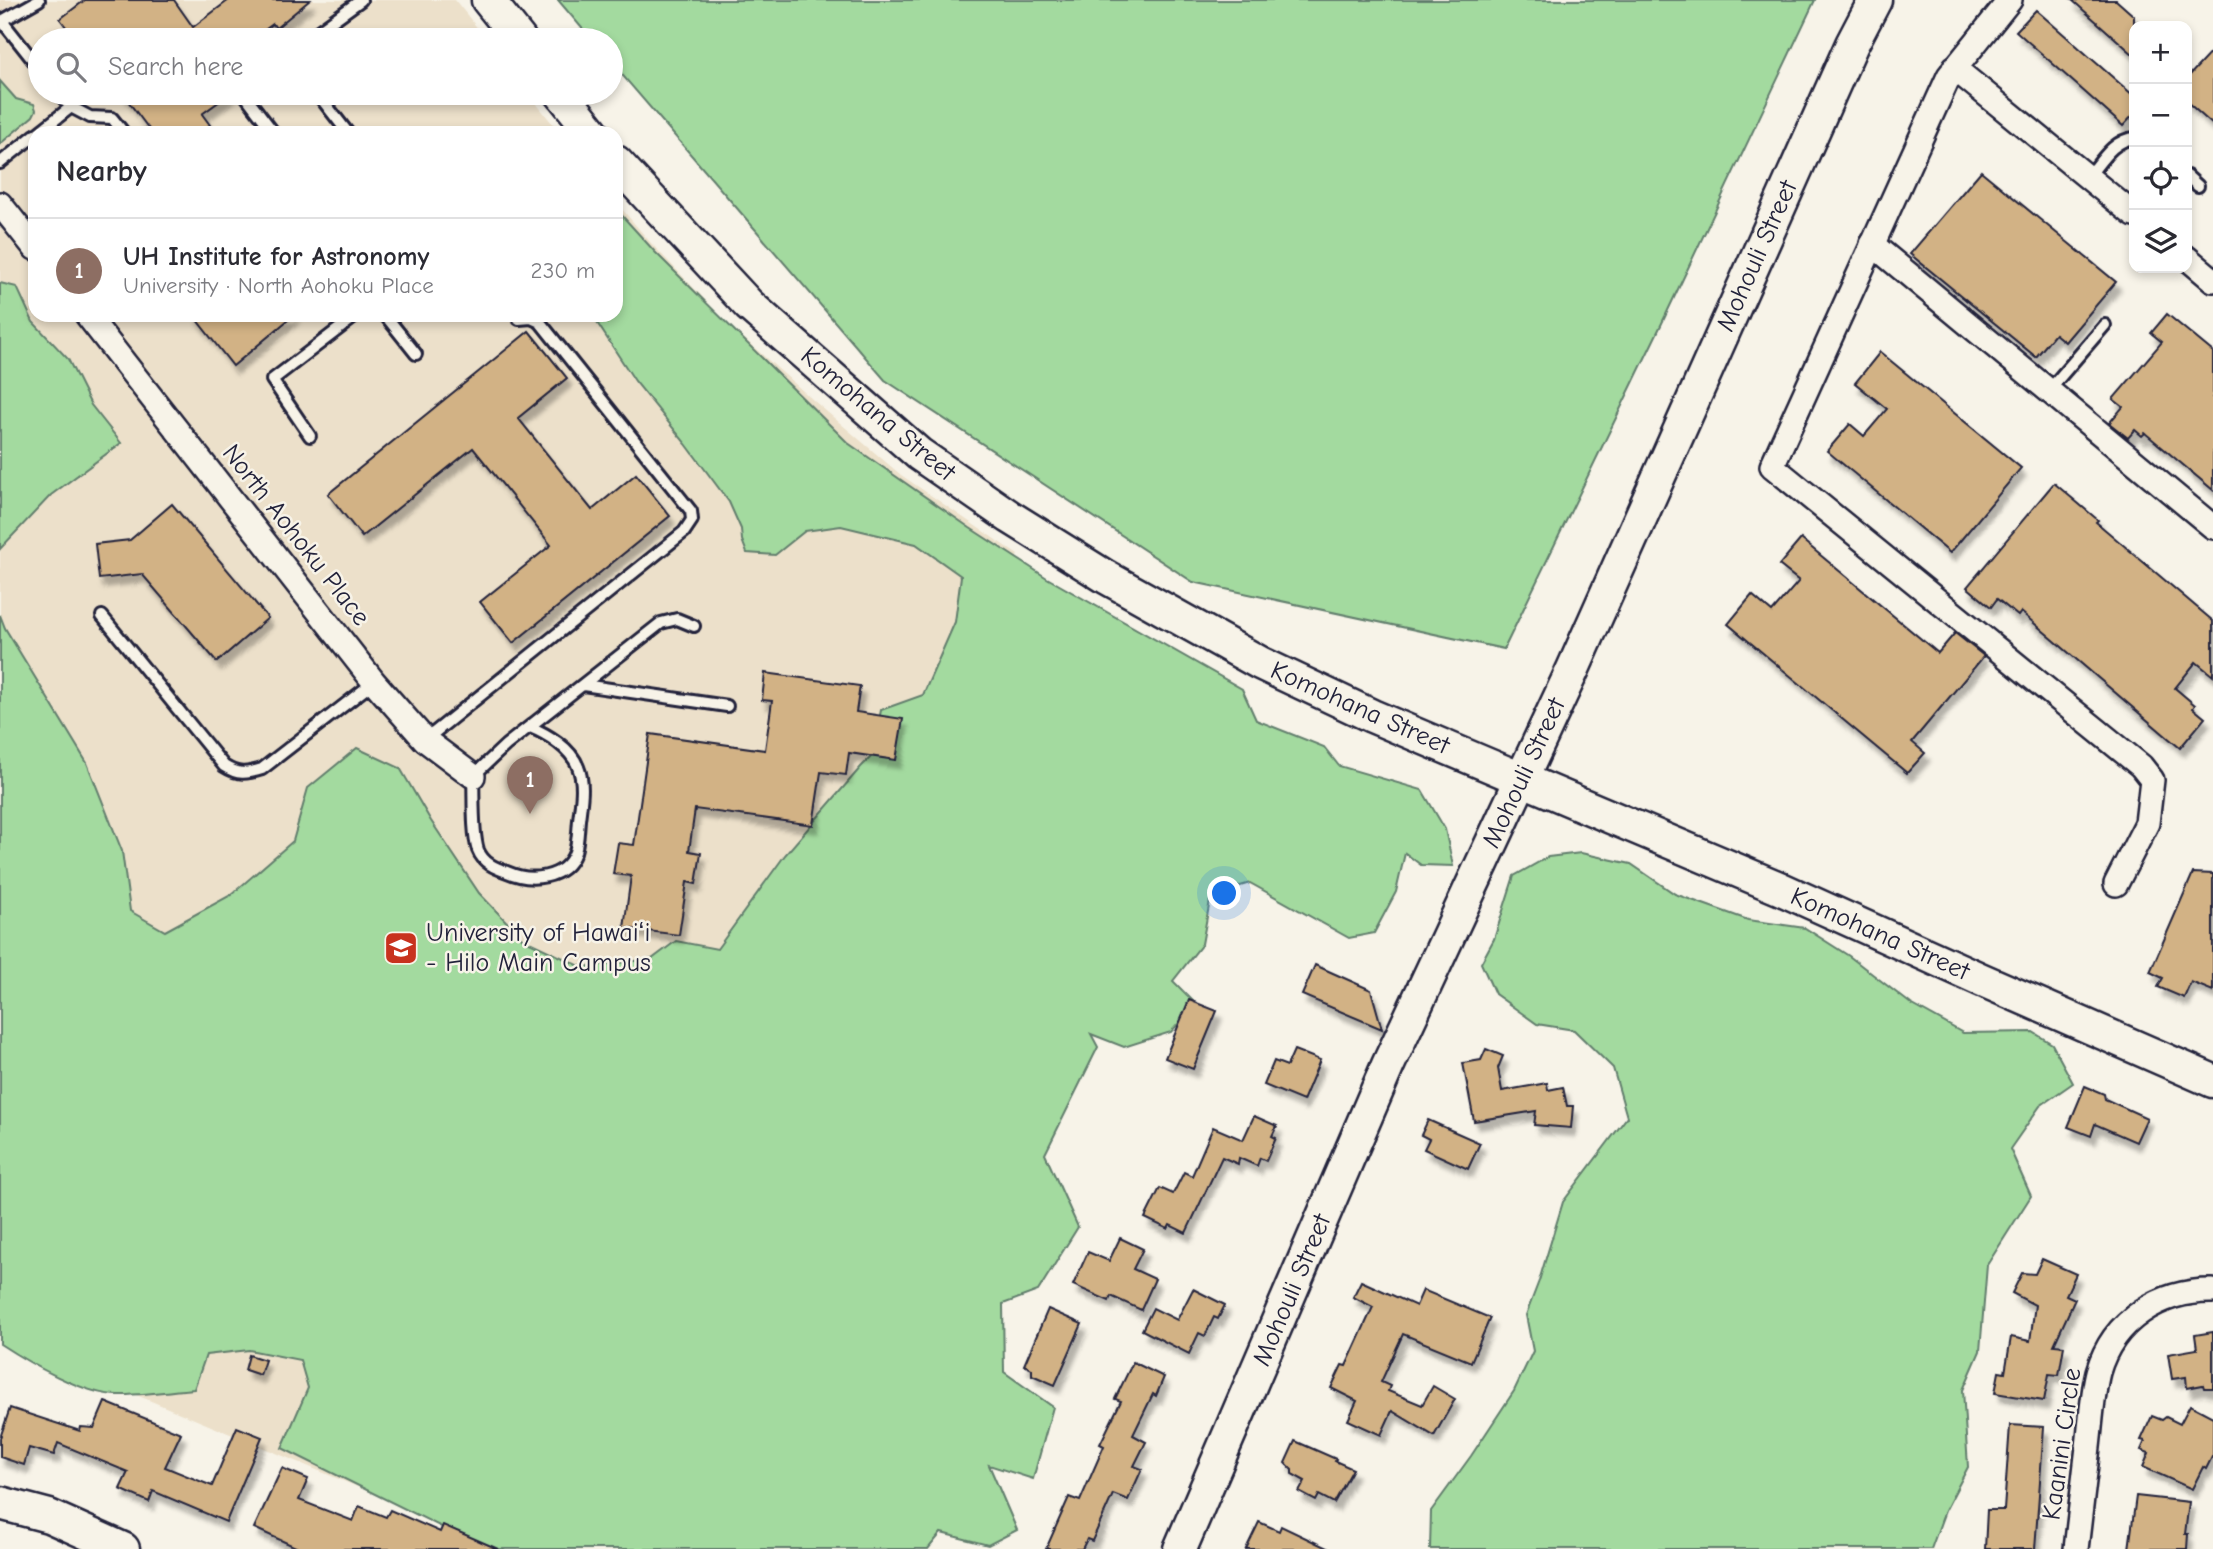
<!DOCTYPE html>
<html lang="en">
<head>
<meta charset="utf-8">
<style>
  body { margin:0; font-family:"Comic Neue",sans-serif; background:#f2f2f3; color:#2b2b33 }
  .controls { position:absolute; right:21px; top:21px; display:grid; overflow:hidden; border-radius:14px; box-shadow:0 4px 10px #0003 }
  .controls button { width:63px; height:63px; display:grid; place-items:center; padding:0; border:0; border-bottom:2px solid #e1e1e2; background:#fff; color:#2b2b33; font:35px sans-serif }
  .you { position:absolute; left:1225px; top:894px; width:24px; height:24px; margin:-18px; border:5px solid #fff; border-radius:50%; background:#1a73e8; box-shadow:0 0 0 10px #1a73e833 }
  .badge { display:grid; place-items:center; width:46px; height:46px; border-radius:50%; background:#111827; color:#fff; font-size:23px; font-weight:700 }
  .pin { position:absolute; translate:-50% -58px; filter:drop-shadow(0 2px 4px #0008) }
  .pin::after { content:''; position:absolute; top:37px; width:24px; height:21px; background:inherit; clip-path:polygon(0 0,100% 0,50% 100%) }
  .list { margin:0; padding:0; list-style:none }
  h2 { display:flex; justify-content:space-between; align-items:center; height:91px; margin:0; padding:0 28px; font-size:30px }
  h2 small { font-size:23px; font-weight:400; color:#7c7c81 }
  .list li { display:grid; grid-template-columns:46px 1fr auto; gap:21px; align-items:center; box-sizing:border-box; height:105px; padding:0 28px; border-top:2px solid #e1e1e2 }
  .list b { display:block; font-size:26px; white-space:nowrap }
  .list p { margin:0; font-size:23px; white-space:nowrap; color:#7c7c81 }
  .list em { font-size:23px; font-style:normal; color:#7c7c81 }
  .icon { flex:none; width:38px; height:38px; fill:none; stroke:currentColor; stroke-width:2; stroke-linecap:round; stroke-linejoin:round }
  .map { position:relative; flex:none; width:2213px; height:1549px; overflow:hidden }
  .search { position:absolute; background:#fff; box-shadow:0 4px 10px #0003; left:28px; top:28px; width:595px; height:77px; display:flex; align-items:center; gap:18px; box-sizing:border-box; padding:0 24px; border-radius:38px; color:#7c7c81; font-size:26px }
  .panel { position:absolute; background:#fff; box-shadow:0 4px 10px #0003; left:28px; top:126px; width:595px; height:196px; border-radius:21px }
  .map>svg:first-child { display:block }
  .built { fill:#ece0ca }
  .green { fill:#a3da9f; stroke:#627e6d; stroke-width:2 }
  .building { fill:#d2b285; stroke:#22223b; stroke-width:2; filter:url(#shadow) }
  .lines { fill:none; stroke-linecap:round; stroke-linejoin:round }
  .lane-casing { stroke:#22223b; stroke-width:16 }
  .street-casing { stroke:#22223b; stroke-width:28 }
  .secondary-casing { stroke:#22223b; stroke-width:37 }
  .lane { stroke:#f7f3e8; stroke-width:10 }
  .street { stroke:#f7f3e8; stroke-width:23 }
  .secondary { stroke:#f7f3e8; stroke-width:32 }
  .labels { text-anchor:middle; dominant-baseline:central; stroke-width:5; stroke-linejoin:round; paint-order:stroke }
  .street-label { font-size:26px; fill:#22223b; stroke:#f7f3e8 }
  .poi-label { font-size:26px; fill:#22223b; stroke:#f7f3e8; text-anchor:start }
</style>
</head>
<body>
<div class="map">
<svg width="2213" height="1549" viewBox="0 0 2213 1549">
  <defs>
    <filter id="shadow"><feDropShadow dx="4.5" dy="8" stdDeviation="2" flood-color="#0004"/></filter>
  </defs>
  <rect width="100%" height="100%" fill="#f7f3e8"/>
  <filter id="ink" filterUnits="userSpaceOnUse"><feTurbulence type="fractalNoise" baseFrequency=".0143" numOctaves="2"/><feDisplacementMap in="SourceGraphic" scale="14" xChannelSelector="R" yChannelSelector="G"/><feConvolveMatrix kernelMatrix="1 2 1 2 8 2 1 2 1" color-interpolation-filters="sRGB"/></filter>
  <g filter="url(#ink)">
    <path class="built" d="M0,0H455L487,40H40V93H528L560,133H35V315H616V202L650,242L729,325L813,400L901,475L1018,555L478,1537L21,1347L0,1340Z"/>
    <g class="green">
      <path d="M558,0H1815L1662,323L1504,649L1193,582L885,380L611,62V40H592Z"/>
      <path d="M0,81L16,99L34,104L36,110L33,116L0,144Z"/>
      <path d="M616,209L655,252L848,443L970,528L1047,578L1242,689L1256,720L1324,747L1339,766L1422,790L1445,829L1453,866L1421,865L1405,853L1396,892L1374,933L1349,938L1250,883L1211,895L1202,944L1173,981L1196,1004L1171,1032L1124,1047L1091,1034L1098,1047L1045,1154L1078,1227L1038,1291L1003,1304L1004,1372L1053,1407L1033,1479L989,1465L1017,1530L988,1545L941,1533L928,1549H486L282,1448L308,1388L300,1360L249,1350L206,1355L194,1389C169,1391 143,1395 118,1395C84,1395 29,1363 0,1344V615L5,628L87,763L122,851L130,911L165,931L231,895L293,841L308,788L357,748L400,768L431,821L479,893L523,939L582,967L652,959L676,941L717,949L785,855L861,767L872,756L881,710L923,695L955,622L961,576L916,544L841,526L805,531L775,555L747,553L742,540L741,529L729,502L686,444L635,381L592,315H616Z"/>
      <path d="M0,283L17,287L33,322L68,359L91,405L121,443L51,495L0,549Z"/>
      <path d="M1581,853L1631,864L1675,894L1748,920L1805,928L1849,956L1911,1004L1963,1033L2033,1032L2052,1044L2073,1083L2040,1106L2010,1149L2031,1196L1987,1265L1980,1351L1963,1390L1968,1467L1945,1511L1931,1549H1430L1431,1511L1471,1456L1514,1391L1533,1351L1526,1315L1539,1281L1563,1202L1627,1117L1613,1068L1574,1030L1537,1024L1495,994L1481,963L1494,939L1514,876L1548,857Z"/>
    </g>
    <g class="building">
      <path d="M85,0H174L193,27L229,0H310L276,28L273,24L251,40H76L60,19Z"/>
      <path d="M2072,0H2116L2134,16V55Z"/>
      <path d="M2036,10L2134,96V114L2123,126L2016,31Z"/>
      <path d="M2213,50V125L2187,102V78Z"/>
      <path d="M122,93H231L202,114L210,125L199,133H152Z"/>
      <path d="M1981,171L2116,282L2065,342L2055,334L2036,357L1910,254Z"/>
      <path d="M2167,314L2213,352V490L2145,433L2142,436L2135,430L2128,438L2109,423L2123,407L2113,399L2162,342L2151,333Z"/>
      <path d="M193,315H294L233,366Z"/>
      <path d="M529,331L567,378L518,418L592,510L636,474L670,516L513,643L480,602L551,545L473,448L362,537L328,494Z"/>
      <path d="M1880,352L2021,468L1950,553L1827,451L1850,424L1864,436L1887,409L1855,383Z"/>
      <path d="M2054,483L2098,520L2096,522L2213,621V676L2196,662L2175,688L2195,705L2193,708L2205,718L2180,748L2021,612L2018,616L1997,599L1991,607L1967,587Z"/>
      <path d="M172,504L268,618L217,662L142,574L99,579L95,544L130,540Z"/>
      <path d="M1801,539L1938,653L1955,633L1984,656L1912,742L1925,753L1907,773L1728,624L1752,595L1772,612L1799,581L1779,565Z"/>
      <path d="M765,673L860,686L856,712L903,719L896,760L849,753L846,775L821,772L813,825L695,809L689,851L701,853L696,884L687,882L679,935L624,928L631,876L613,874L618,843L634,845L650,734L765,750L772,701L762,700Z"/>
      <path d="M2193,873L2213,874V991L2191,982L2184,998L2158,987L2163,978L2150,972Z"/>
      <path d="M1315,965L1371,990L1382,1029L1302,995Z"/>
      <path d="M1189,1000L1217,1011L1193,1069L1165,1058Z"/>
      <path d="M1486,1049L1503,1056L1498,1068L1502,1091L1547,1083L1548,1090L1563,1087L1567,1106H1573L1571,1128L1534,1125L1536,1111L1474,1121L1463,1063L1481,1060Z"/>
      <path d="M1294,1050L1320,1060L1303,1101L1264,1085L1274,1061L1287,1066Z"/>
      <path d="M2085,1086L2104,1094L2105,1099L2147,1118L2136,1142L2095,1124L2091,1136L2068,1127Z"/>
      <path d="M1254,1116L1277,1126L1272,1136L1276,1138L1266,1161L1260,1158L1257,1166L1239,1158L1238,1164L1222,1157L1186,1233L1170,1225L1168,1229L1145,1218L1160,1188L1173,1194L1184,1172L1192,1176L1213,1127L1243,1140Z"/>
      <path d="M1428,1120L1480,1143L1468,1169L1424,1149L1429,1139L1421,1135Z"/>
      <path d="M1120,1238L1143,1249L1133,1269L1155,1279L1141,1310L1111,1296L1109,1301L1073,1285L1088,1252L1109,1261Z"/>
      <path d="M2042,1259L2076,1274L2066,1295L2075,1299L2054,1345L2064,1346L2059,1375L2049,1374L2044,1401L1995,1393L1999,1372L2005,1373L2011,1337L2030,1341L2035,1305L2012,1293L2022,1273L2035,1274Z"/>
      <path d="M1361,1281L1416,1306L1423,1290L1490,1318L1471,1362L1403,1334L1381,1382L1390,1386L1388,1391L1422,1405L1433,1386L1455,1399L1434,1436L1392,1411L1381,1435L1348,1420L1357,1401L1331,1388L1342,1365L1346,1366L1373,1307L1353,1297Z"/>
      <path d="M1193,1289L1225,1305L1218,1319L1214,1317L1205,1336L1199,1333L1189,1354L1142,1330L1153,1308L1177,1320Z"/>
      <path d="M1048,1309L1082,1324L1055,1385L1032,1375V1369L1024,1365Z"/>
      <path d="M2213,1332V1388H2204L2203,1385L2187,1388L2186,1377L2172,1379L2168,1354L2197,1349L2195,1335Z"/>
      <path d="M249,1355L265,1360L260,1375L245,1370Z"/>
      <path d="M1133,1362L1164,1377L1156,1396L1153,1394L1133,1435L1146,1442L1134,1466L1142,1469L1128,1500L1113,1494L1092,1541L1087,1539L1082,1549H1046L1069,1497L1080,1501L1104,1446L1100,1444L1121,1401L1115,1399Z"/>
      <path d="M105,1402L181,1433L165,1467L212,1486L237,1427L262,1437L226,1522L153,1491L149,1502L120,1489L128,1472L58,1443L54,1455L29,1448L24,1465L0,1457V1438L10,1408L80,1431L81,1427L94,1428Z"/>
      <path d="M2190,1405L2213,1417V1455L2206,1469L2203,1467L2192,1489L2143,1467L2149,1453L2141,1450L2145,1441L2141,1440L2152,1416L2162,1420L2166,1417L2180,1424Z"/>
      <path d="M2010,1425L2044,1427L2035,1549H1985L1987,1510H2004Z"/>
      <path d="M1295,1441L1336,1459L1335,1461L1353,1469L1334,1503L1319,1495L1316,1501L1299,1492L1305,1481L1292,1474V1470L1285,1463Z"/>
      <path d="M282,1468L308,1479L299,1500L353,1521L359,1506L386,1517L390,1510L440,1532L443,1525L498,1549H300L254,1528Z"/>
      <path d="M2136,1496L2189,1502L2185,1534H2188L2187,1549H2129Z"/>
      <path d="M1259,1522L1279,1531L1281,1526L1329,1549H1246Z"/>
    </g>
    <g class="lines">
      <g class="lane-casing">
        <g id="lane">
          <path d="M2,21L40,69"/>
          <path d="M0,22L39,0"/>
          <path d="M306,40L361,0"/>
          <path d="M248,93L245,95L274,133"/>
          <path d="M317,93L348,133"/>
          <path d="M71,107L90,117L112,118L124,133"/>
          <path d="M38,133L71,107L59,93"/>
          <path d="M0,163L35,135"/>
          <path d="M2187,176L2198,186"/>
          <path d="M2088,177C2101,162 2113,140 2134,138"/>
          <path d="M385,315L416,354"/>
          <path d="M2049,390L2105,325"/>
          <path d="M310,436L272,380L357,315"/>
          <path d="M102,616L224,766C238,775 246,774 262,769L374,682"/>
          <path d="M583,685L727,706"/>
          <path d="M530,727C547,734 571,748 578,767C585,784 581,802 579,820C578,830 578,842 575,852C565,880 530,882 507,872C495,868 483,863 478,850C472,832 474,796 473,776L506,745L661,623L677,619L694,626"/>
          <path d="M425,740L684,532L692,520L691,511L540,322L531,318L519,319"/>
        </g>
      </g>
      <g class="street-casing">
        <g id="street">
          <path d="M2010,0L1949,76L1772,466L2141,766L2152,780L2147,823L2116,884"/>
          <path d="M1954,68L2134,215"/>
          <path d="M0,204L35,248"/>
          <path d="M1872,244L2213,527"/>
          <path d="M2187,258L2213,280"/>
          <path d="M87,315L374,682L425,740L473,776"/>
          <path d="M2076,1549C2080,1515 2084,1481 2088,1447C2091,1422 2092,1396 2098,1372C2113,1320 2161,1290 2213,1291"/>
        </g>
      </g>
      <g class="secondary-casing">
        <g id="secondary">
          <path d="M488,0L520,40"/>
          <path d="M561,93L593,133"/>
          <path d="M616,162L749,305L919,454L1010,517L1106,577L1260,663L1372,716L1779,888L1980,979L2213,1081"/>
          <path d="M0,1503L49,1516L123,1549"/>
          <path d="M1180,1549L1388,1065L1573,669L1852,44L1875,0"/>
        </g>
      </g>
      <use href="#lane" class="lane"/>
      <use href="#street" class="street"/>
      <use href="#secondary" class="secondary"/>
    </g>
  </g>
  <defs>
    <g id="university-square" transform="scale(1.75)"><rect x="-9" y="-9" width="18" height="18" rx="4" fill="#c8321e" stroke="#f7f3e8"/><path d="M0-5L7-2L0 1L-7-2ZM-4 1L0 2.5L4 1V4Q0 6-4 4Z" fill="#fff"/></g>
  </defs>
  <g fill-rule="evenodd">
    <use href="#university-square" x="401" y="948"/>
  </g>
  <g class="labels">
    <g class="street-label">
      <text transform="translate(1757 256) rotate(-66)">Mohouli Street</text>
      <text transform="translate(878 414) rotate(40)">Komohana Street</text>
      <text transform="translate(296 535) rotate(52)">North Aohoku Place</text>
      <text transform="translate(1360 708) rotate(24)">Komohana Street</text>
      <text transform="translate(1524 773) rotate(-65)">Mohouli Street</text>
      <text transform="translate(1880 934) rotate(24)">Komohana Street</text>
      <text transform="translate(1292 1290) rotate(-67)">Mohouli Street</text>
      <text transform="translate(2062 1444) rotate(-82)">Kaanini Circle</text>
    </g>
    <g class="poi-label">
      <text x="426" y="933">University of Hawaiʻi<tspan x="426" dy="30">- Hilo Main Campus</tspan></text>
    </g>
  </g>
</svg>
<div class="controls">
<button>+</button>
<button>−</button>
<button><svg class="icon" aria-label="locate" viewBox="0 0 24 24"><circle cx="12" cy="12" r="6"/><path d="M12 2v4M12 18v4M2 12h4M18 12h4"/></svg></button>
<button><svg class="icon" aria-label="layers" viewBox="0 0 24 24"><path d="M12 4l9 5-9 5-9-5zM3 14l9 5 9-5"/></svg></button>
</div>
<div class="you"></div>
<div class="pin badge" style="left:530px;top:814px;background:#8d6e63">1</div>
<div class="search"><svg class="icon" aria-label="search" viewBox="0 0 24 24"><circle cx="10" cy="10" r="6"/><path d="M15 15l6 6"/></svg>Search here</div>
<section class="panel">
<h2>Nearby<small></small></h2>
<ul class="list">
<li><span class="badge" style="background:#8d6e63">1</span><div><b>UH Institute for Astronomy</b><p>University · North Aohoku Place</p></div><em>230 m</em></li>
</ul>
</section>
</div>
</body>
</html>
